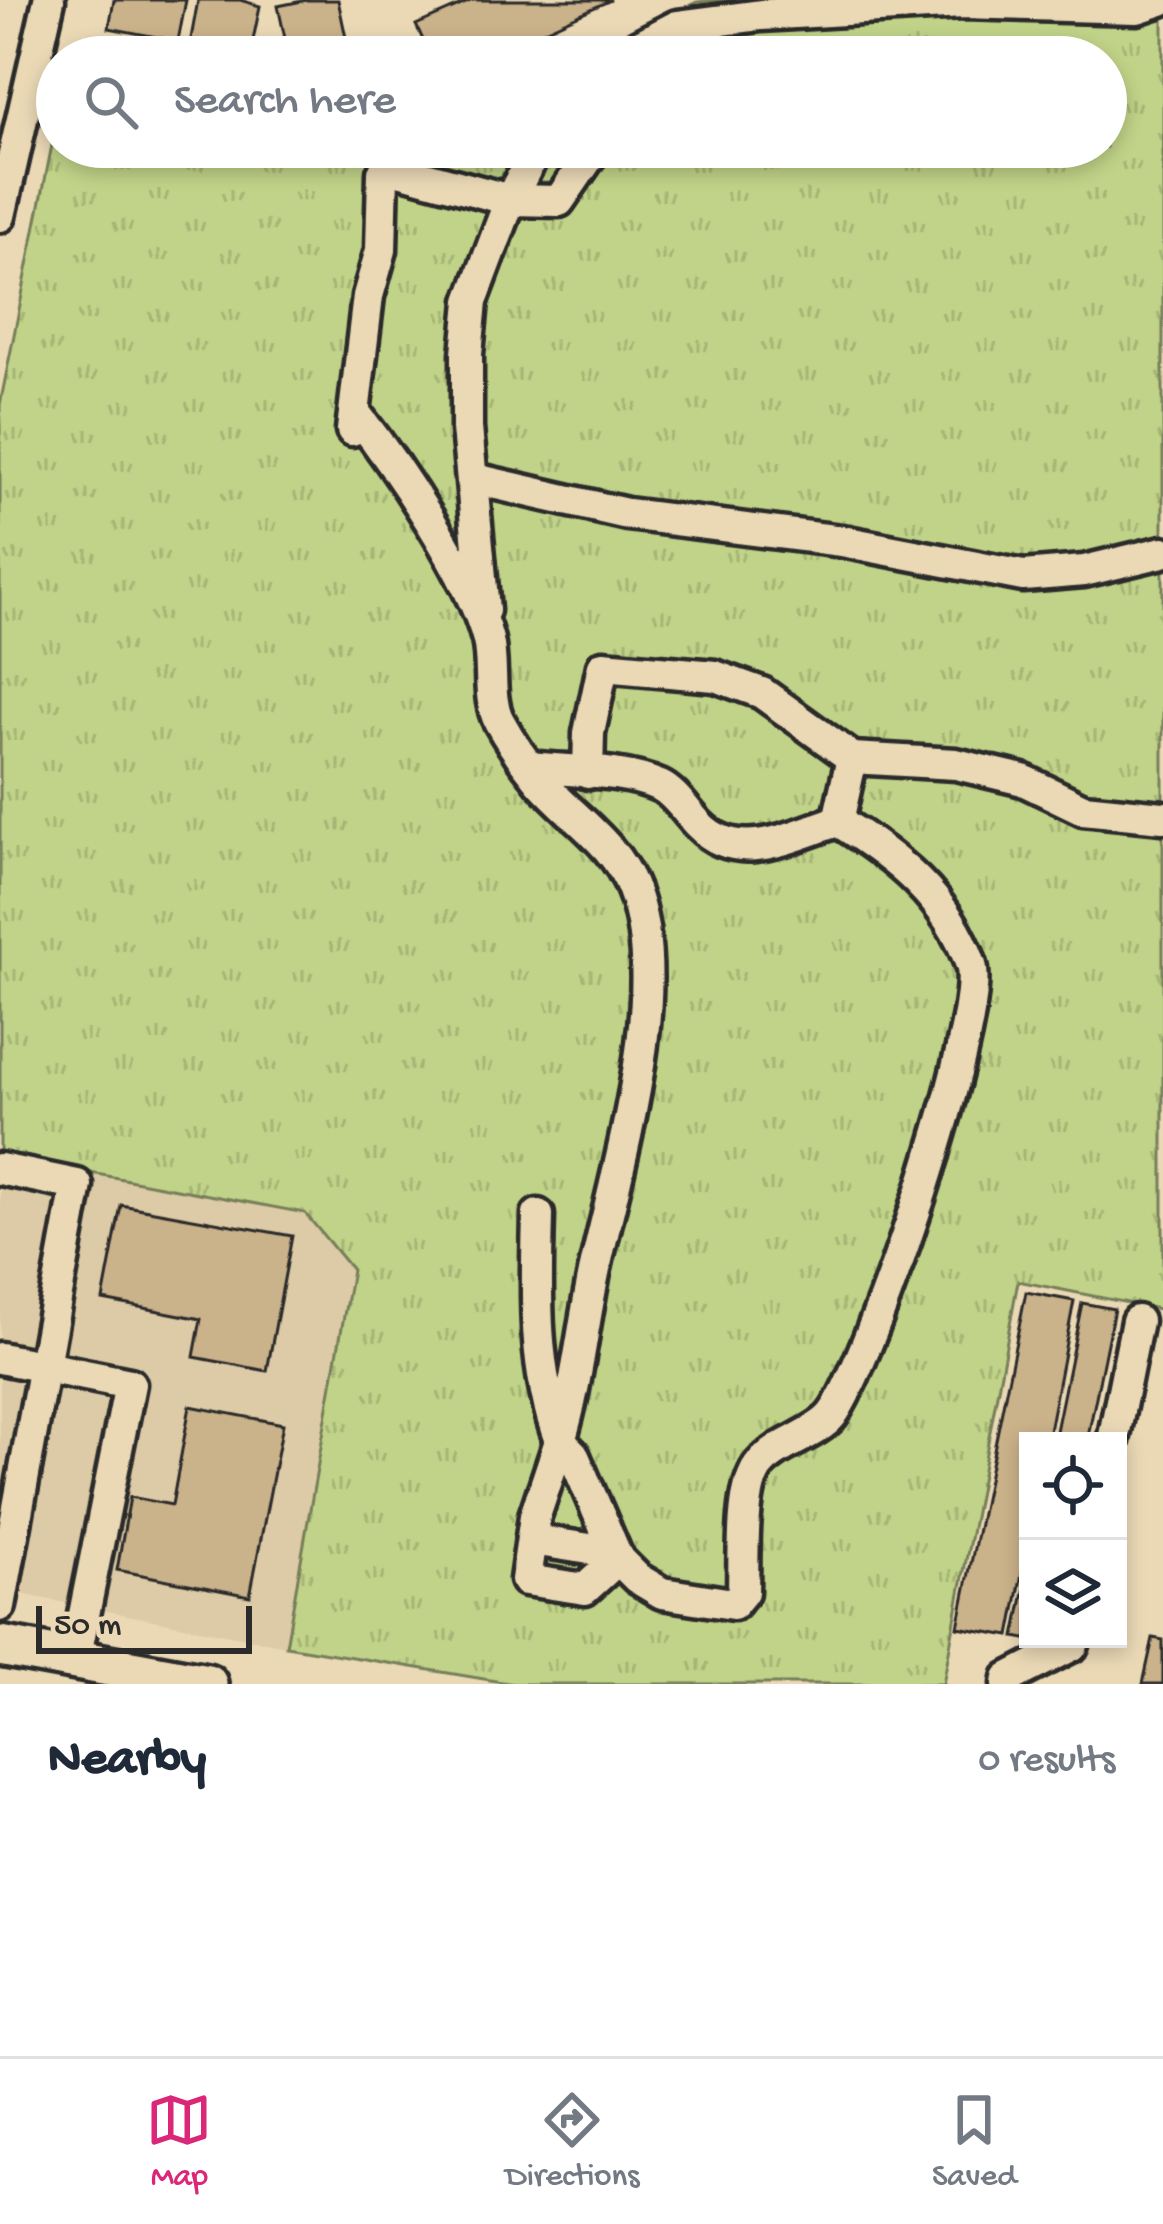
<!DOCTYPE html>
<html lang="en">
<head>
<meta charset="utf-8">
<style>
  body { margin:0; font-family:"Gochi Hand",sans-serif; background:#f6f6f7; color:#1f2937 }
  .controls { position:absolute; right:36px; bottom:36px; display:grid; overflow:hidden; border-radius:0px; box-shadow:0 6px 18px #0003 }
  .controls button { width:108px; height:108px; display:grid; place-items:center; padding:0; border:0; border-bottom:3px solid #e0e1e3; background:#fff; color:#1f2937; font:60px sans-serif }
  .scale { position:absolute; left:36px; bottom:30px; width:216px; box-sizing:border-box; padding-left:12px; border:6px solid #2b2b2b; border-top:0; font-size:33px; line-height:42px; white-space:nowrap; color:#2b2b2b; -webkit-text-stroke:9px #ebd9b6; paint-order:stroke }
  .list { margin:0; padding:0; list-style:none }
  h2 { display:flex; justify-content:space-between; align-items:center; height:156px; margin:0; padding:0 48px; font-size:51px }
  h2 small { font-size:39px; font-weight:400; color:#747a83 }
  .icon { flex:none; width:66px; height:66px; fill:none; stroke:currentColor; stroke-width:2; stroke-linecap:round; stroke-linejoin:round }
  .map { position:relative; flex:none; width:1163px; height:1684px; overflow:hidden }
  .search { position:absolute; background:#fff; box-shadow:0 6px 18px #0003; left:36px; right:36px; top:36px; height:132px; display:flex; align-items:center; gap:30px; box-sizing:border-box; padding:0 42px; border-radius:66px; color:#747a83; font-size:45px }
  .sheet { height:372px; background:#fff }
  nav { display:flex; justify-content:space-around; align-items:center; box-sizing:border-box; height:168px; border-top:3px solid #e0e1e3; background:#fff; font-size:33px; color:#747a83 }
  nav a { display:grid; justify-items:center; gap:6px }
  nav .on { color:#db2777 }
  .map>svg:first-child { display:block }
  .built { fill:#ddcaa6 }
  .grass { fill:url(#grass-tufts); stroke:#767f5a; stroke-width:3 }
  .building { fill:#cab28a; stroke:#2b2b2b; stroke-width:3 }
  .lines { fill:none; stroke-linecap:round; stroke-linejoin:round }
  .minor-casing { stroke:#2b2b2b; stroke-width:39 }
  .major-casing { stroke:#2b2b2b; stroke-width:48 }
  .minor { stroke:#ebd9b6; stroke-width:30 }
  .major { stroke:#ebd9b6; stroke-width:39 }
</style>
</head>
<body>
<div class="map">
<svg width="1163" height="1684" viewBox="0 0 1163 1684">
  <defs>
    <pattern id="grass-tufts" width="24" height="20" patternUnits="userSpaceOnUse" patternTransform="scale(3)"><rect width="24" height="20" fill="#c1d388"/><path d="M3 7l-1-3M5 7V3M7 7l1-3M15 17l-1-3M17 17v-4M19 17l1-3" fill="none" stroke="#a6b576"/></pattern>
  </defs>
  <rect width="100%" height="100%" fill="#ebd9b6"/>
  <filter id="ink" filterUnits="userSpaceOnUse"><feTurbulence type="fractalNoise" baseFrequency=".00833" numOctaves="2"/><feDisplacementMap in="SourceGraphic" scale="24" xChannelSelector="R" yChannelSelector="G"/><feConvolveMatrix kernelMatrix="1 2 1 2 8 2 1 2 1" color-interpolation-filters="sRGB"/></filter>
  <g filter="url(#ink)">
    <path class="built" d="M0,1157L306,1213L353,1271L286,1646L0,1590Z"/>
    <path class="grass" d="M717,0H1163V1310L1018,1281L943,1684H514L286,1646L352,1270L305,1213L0,1156V405L57,120V147H1106V57H579L697,2Z"/>
    <g class="building">
      <path d="M114,0H186L178,41L109,28Z"/>
      <path d="M198,0H240L260,6L250,55L190,44Z"/>
      <path d="M307,0H338L349,52L325,57H289L278,6Z"/>
      <path d="M473,0H611L485,57H431L416,25Z"/>
      <path d="M121,1205L292,1236L267,1371L194,1357L201,1319L103,1300Z"/>
      <path d="M1026,1292L1074,1301L1047,1441H1028V1542L1010,1636L958,1627Z"/>
      <path d="M1082,1303L1114,1309L1087,1441H1054Z"/>
      <path d="M190,1406L283,1424L250,1596L117,1570L130,1497L172,1505Z"/>
      <path d="M1028,1572V1639H1048L1047,1643L1015,1637Z"/>
      <path d="M1153,1638L1163,1640V1684H1143Z"/>
    </g>
    <g class="lines">
      <g class="minor-casing">
        <g id="minor">
          <path d="M617,57L677,26L761,15L963,3L1137,8L1161,0"/>
          <path d="M537,147L510,200L559,201L596,147"/>
          <path d="M0,216L49,0"/>
          <path d="M356,414C397,466 472,577 488,640C494,665 487,698 499,721C510,741 525,763 540,781C571,817 616,843 633,890C672,990 617,1168 594,1273C582,1330 577,1386 560,1441C533,1370 536,1290 538,1215"/>
          <path d="M352,430L368,296L381,250L383,173L399,170L510,200L472,301L467,354V428L484,610"/>
          <path d="M475,479L627,514L842,541L1023,576L1084,571L1163,552"/>
          <path d="M852,758L956,764L1023,780L1083,809L1163,817"/>
          <path d="M531,767C571,772 622,769 660,786C675,793 688,814 699,825C739,866 792,835 838,821C896,857 948,898 971,965C988,1014 869,1367 832,1415C821,1429 795,1439 779,1449C769,1456 759,1462 754,1474C741,1501 744,1561 743,1592L733,1604L662,1593L637,1578L618,1559L596,1550L532,1540"/>
          <path d="M588,773L589,733L603,666L715,676L762,693L852,758L838,821"/>
          <path d="M0,1169L77,1185L0,1606"/>
          <path d="M0,1358L130,1384L75,1660"/>
          <path d="M560,1441L573,1454L618,1559L585,1589L526,1580L535,1516Z"/>
          <path d="M1113,1441L1137,1321"/>
          <path d="M1008,1684L1009,1678L1073,1645L1074,1639"/>
        </g>
      </g>
      <g class="major-casing">
        <path id="major" d="M0,1646L207,1684"/>
      </g>
      <use href="#minor" class="minor"/>
      <use href="#major" class="major"/>
    </g>
  </g>
</svg>
<div class="controls">
<button><svg class="icon" aria-label="locate" viewBox="0 0 24 24"><circle cx="12" cy="12" r="6"/><path d="M12 2v4M12 18v4M2 12h4M18 12h4"/></svg></button>
<button><svg class="icon" aria-label="layers" viewBox="0 0 24 24"><path d="M12 4l9 5-9 5-9-5zM3 14l9 5 9-5"/></svg></button>
</div>
<div class="scale">50 m</div>
<div class="search"><svg class="icon" aria-label="search" viewBox="0 0 24 24"><circle cx="10" cy="10" r="6"/><path d="M15 15l6 6"/></svg>Search here</div>
</div>
<section class="sheet">
<h2>Nearby<small>0 results</small></h2>
<ul class="list">
</ul>
</section>
<nav>
<a class="on"><svg class="icon" aria-label="map" viewBox="0 0 24 24"><path d="M3 6l6-2 6 2 6-2v14l-6 2-6-2-6 2zM9 4v14M15 6v14"/></svg>Map</a>
<a><svg class="icon" aria-label="directions" viewBox="0 0 24 24"><path d="M12 3l9 9-9 9-9-9zM9 14v-3h6M13 9l2 2-2 2"/></svg>Directions</a>
<a><svg class="icon" aria-label="saved" viewBox="0 0 24 24"><path d="M7 4h10v16l-5-4-5 4z"/></svg>Saved</a>
</nav>
</body>
</html>
